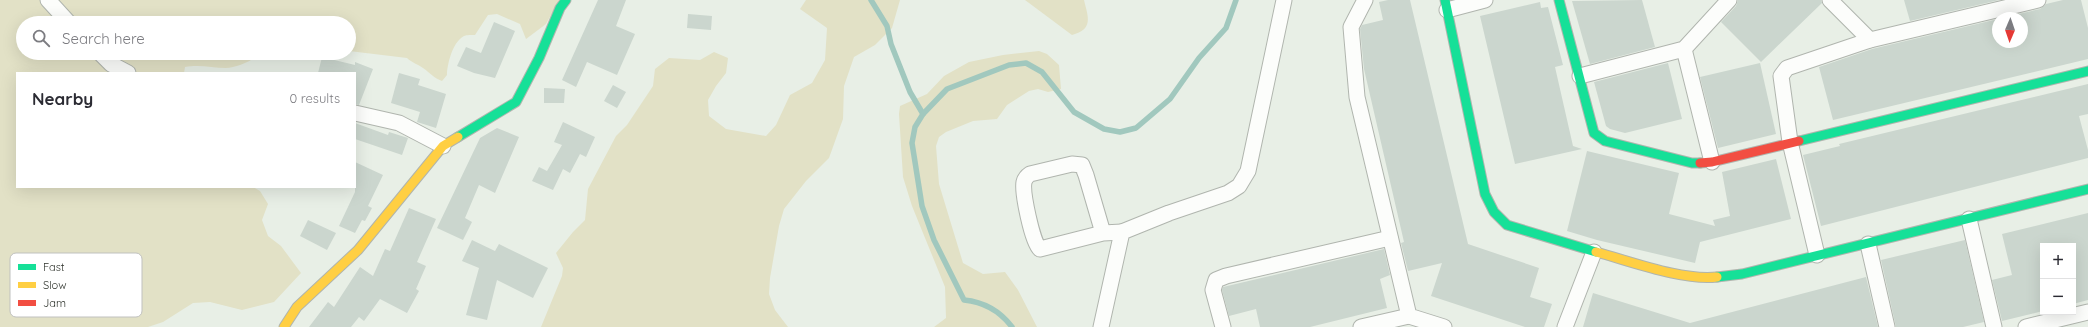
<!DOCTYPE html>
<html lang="en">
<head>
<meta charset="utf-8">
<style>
  body { margin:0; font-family:Quicksand,sans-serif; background:#f7f7f7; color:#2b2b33 }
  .controls { position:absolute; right:12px; bottom:12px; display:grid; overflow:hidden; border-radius:0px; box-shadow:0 4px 16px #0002 }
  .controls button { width:36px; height:36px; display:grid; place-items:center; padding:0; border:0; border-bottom:1px solid #e1e1e2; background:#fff; color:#2b2b33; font:20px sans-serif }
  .compass { position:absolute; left:1992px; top:12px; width:36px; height:36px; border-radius:50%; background:#fff; box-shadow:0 4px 16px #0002; rotate:182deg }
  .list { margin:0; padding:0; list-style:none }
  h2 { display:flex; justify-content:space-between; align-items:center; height:52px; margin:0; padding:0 16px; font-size:17px }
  h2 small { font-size:13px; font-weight:400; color:#7c7c81 }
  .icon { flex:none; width:22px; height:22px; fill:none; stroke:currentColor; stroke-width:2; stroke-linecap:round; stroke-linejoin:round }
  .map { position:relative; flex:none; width:2088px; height:327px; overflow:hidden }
  .search { position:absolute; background:#fff; box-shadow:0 4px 16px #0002; left:16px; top:16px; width:340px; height:44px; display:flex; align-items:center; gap:10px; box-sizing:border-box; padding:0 14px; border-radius:22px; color:#7c7c81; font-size:15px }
  .panel { position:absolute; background:#fff; box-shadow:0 4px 16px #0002; left:16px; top:72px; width:340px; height:116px; border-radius:0px }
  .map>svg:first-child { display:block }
  .green { fill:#e2e1c6 }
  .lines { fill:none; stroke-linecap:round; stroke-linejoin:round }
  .stream { stroke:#a1c8be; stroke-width:5.5 }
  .building { fill:#cbd6ce }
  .street-casing { stroke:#b0b5ae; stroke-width:17 }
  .fast-casing { stroke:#b0b5ae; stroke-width:11 }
  .slow-casing { stroke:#b0b5ae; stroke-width:11 }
  .jam-casing { stroke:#b0b5ae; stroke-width:11 }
  .street { stroke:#fcfdfb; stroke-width:15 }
  .fast { stroke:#16e098; stroke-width:9 }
  .slow { stroke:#ffcf43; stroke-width:9 }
  .jam { stroke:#f24e42; stroke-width:9 }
  .key { fill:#fff; stroke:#c0c1bf; stroke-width:1 }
  .key-label { font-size:11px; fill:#2c312a }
</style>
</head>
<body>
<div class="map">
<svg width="2088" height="327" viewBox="0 0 2088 327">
  <rect width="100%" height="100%" fill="#e8efe6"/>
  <g class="green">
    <path d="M0,0H559L546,24L526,39L520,24L497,14L488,15L475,35C470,35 464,34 460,39C452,46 447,65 447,75L442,81C434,78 430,73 423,68C418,64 412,63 407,58L349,51V23H23V53H261C254,60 236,68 226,68C212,68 200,64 185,67L184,73H17V187H253L260,191L268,204L262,220L268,236L281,246L301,273L274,302L242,310L210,302L193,303L163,322L148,327H0Z"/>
    <path d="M806,0H900L892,28L875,45L854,57L844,86L843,119L829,158L806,181L784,209L779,226L770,278L769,294L775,310L788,327H541L562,276L563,268L556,253L573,232L585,220L588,189L616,136L627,125L653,86L655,69L669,58L700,60L714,52L728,58L726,73L716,86L708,100L709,116L726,129L766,136L776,125L790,95L812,83L825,60L827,28L800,9Z"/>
    <path d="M1025,0H1084C1088,17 1094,29 1072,35Z"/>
    <path d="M1039,51L1047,54L1059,65L1061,89L1048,92L1038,89L1029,91L1007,105L997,119L973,121L946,132L939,137L936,146L939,184L963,263L983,274L1005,272L1018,290L1037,327H934L946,318L945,287L912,206L903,177L899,114L900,106L927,94L944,76L969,62L1003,55Z"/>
  </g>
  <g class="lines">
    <g class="stream">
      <path d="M871,0L887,26L891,44L910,92L923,114"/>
      <path d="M1012,327C1000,311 984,302 964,300L934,240L922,206L912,143L915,127L923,114L947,89L1009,65L1026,63L1042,72L1074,112L1104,129L1120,132L1136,128L1170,99L1199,58L1226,28L1236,0"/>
    </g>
  </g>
  <g class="building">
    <path d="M598,0H626L616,26L635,34L617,75L587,62L576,87L562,80Z"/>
    <path d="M1388,0H1410L1468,244L1539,268L1530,297L1552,304L1544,327H1525L1431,296L1442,263L1408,271L1401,243L1404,242L1364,69L1360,29L1362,25L1383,20L1379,2Z"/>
    <path d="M1642,0L1655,47L1590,64L1572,1Z"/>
    <path d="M1738,0H1821L1822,3L1761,62L1721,22L1736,6Z"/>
    <path d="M1904,0H1999L1910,21Z"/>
    <path d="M2063,0H2081L2088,28V59L1833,120L1819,67L1872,49L1998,19V42H2022V18H2001L2040,9L2046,4Z"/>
    <path d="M1540,2L1541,8L1548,7L1563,65L1555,67L1573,146L1582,149L1515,164L1480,16Z"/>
    <path d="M688,14L712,16L711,30L687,28Z"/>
    <path d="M494,22L515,31L495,78L474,73L457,66L466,47L481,53Z"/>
    <path d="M322,57L355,65V62L373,69L359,105L355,104V73H318Z"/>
    <path d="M1668,63L1682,119L1625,133L1610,129L1606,126L1594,82Z"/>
    <path d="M1760,63L1776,134L1718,148L1700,77Z"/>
    <path d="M399,73L420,79L418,85L446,94L436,128L417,122L420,112L391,103Z"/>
    <path d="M2088,84V114L2079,116L2088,150V158L1821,226L1803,155L1840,146L1839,144Z"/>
    <path d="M613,85L626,92L617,108L604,101Z"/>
    <path d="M544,88L565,89L564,103H544Z"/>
    <path d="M563,122L595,137L586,157L580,154L570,173L563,169L553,190L532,181L539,167L547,171L562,145L554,142Z"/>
    <path d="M355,123L388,135L389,132L408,138L402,155L355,139Z"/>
    <path d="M497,128L519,137L495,193L479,185L465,218L472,222L463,240L437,228L480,138Z"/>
    <path d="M1587,151L1679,173L1669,214L1715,226L1713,220L1730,216L1722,172L1776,159L1791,219L1700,242L1695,263L1597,240L1567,231Z"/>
    <path d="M355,162L383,175L368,206L372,208L365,221L362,220L355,233L339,226L355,192Z"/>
    <path d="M409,208L436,219L417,262L426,266L416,289L419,291L407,313L380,299L364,321L359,317L351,327H309L328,302L334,307L360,267L373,276L385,249L390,251Z"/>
    <path d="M2088,213V300L2073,304V246H2043V311L2002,321L1992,280L2012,275L2002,234Z"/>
    <path d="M308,220L336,233L327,250L300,236Z"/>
    <path d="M472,240L495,251L499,244L548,268L533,298L497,280L487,320L466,315L479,268L462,261Z"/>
    <path d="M1965,240L1984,322L1963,327H1896L1881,260Z"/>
    <path d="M1384,249L1390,275L1380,279L1387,308L1310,327H1260L1256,309L1229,316L1222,290L1223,287Z"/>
    <path d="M1866,277L1878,327H1583L1593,293L1690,323Z"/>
  </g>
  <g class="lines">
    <g class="street-casing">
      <g id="street">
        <path d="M48,0L69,23"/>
        <path d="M1365,0L1351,27L1357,97L1409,316L1444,327"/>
        <path d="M1830,0L1870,40"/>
        <path d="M1447,10L1485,0"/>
        <path d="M1684,49L1712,162"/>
        <path d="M100,53L111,64L128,73"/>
        <path d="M1580,76L1684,49L1729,0"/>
        <path d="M355,113L399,123L443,146"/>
        <path d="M1969,219L1994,327"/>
        <path d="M1103,233L1040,249C1032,242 1022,192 1024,182C1025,178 1027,176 1030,174L1072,164L1082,165L1086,175L1103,233L1122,232"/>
        <path d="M1868,244L1887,327"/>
        <path d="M1817,255L1790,142L1781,76L1787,68L1870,40L2038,0"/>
        <path d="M1101,327L1122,232L1169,213L1228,193L1239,186L1248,171L1284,0"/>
        <path d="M1223,327L1213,290L1216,280L1226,276L1390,238"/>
        <path d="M1361,327L1409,316"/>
        <path d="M1565,327L1594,252"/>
        <path d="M2026,327L2088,312"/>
      </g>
    </g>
    <g class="fast-casing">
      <g id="fast">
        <path d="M1445,0L1485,194L1494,212L1507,225L1596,252"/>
        <path d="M1559,0L1594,133L1605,141L1692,163H1700"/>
        <path d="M458,137L516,102L539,58L560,8L566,0"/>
        <path d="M1799,141L2088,71"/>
        <path d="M1717,277L1742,274L2088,189"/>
      </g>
    </g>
    <g class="slow-casing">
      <g id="slow">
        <path d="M1596,252C1630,261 1682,281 1717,277"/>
        <path d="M284,327L297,307L358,250L443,146L458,137"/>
      </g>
    </g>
    <g class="jam-casing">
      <path id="jam" d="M1700,163L1712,162L1799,141"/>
    </g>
    <use href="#street" class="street"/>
    <use href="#fast" class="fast"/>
    <use href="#slow" class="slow"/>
    <use href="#jam" class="jam"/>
  </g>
  <rect x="10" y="253" width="132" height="64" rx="6" class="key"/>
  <rect x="18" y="264" width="18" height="6" fill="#16e098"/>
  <rect x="18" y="282" width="18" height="6" fill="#ffcf43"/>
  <rect x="18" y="300" width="18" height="6" fill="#f24e42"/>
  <g class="key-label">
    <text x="43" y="271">Fast</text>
    <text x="43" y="289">Slow</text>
    <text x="43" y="307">Jam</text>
  </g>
</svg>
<div class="controls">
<button>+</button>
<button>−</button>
</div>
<svg class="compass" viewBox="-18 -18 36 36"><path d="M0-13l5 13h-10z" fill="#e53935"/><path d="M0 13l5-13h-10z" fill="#7c7c81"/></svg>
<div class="search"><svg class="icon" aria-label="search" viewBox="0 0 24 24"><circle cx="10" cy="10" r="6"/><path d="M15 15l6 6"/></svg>Search here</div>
<section class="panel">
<h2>Nearby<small>0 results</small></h2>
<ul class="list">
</ul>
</section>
</div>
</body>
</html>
